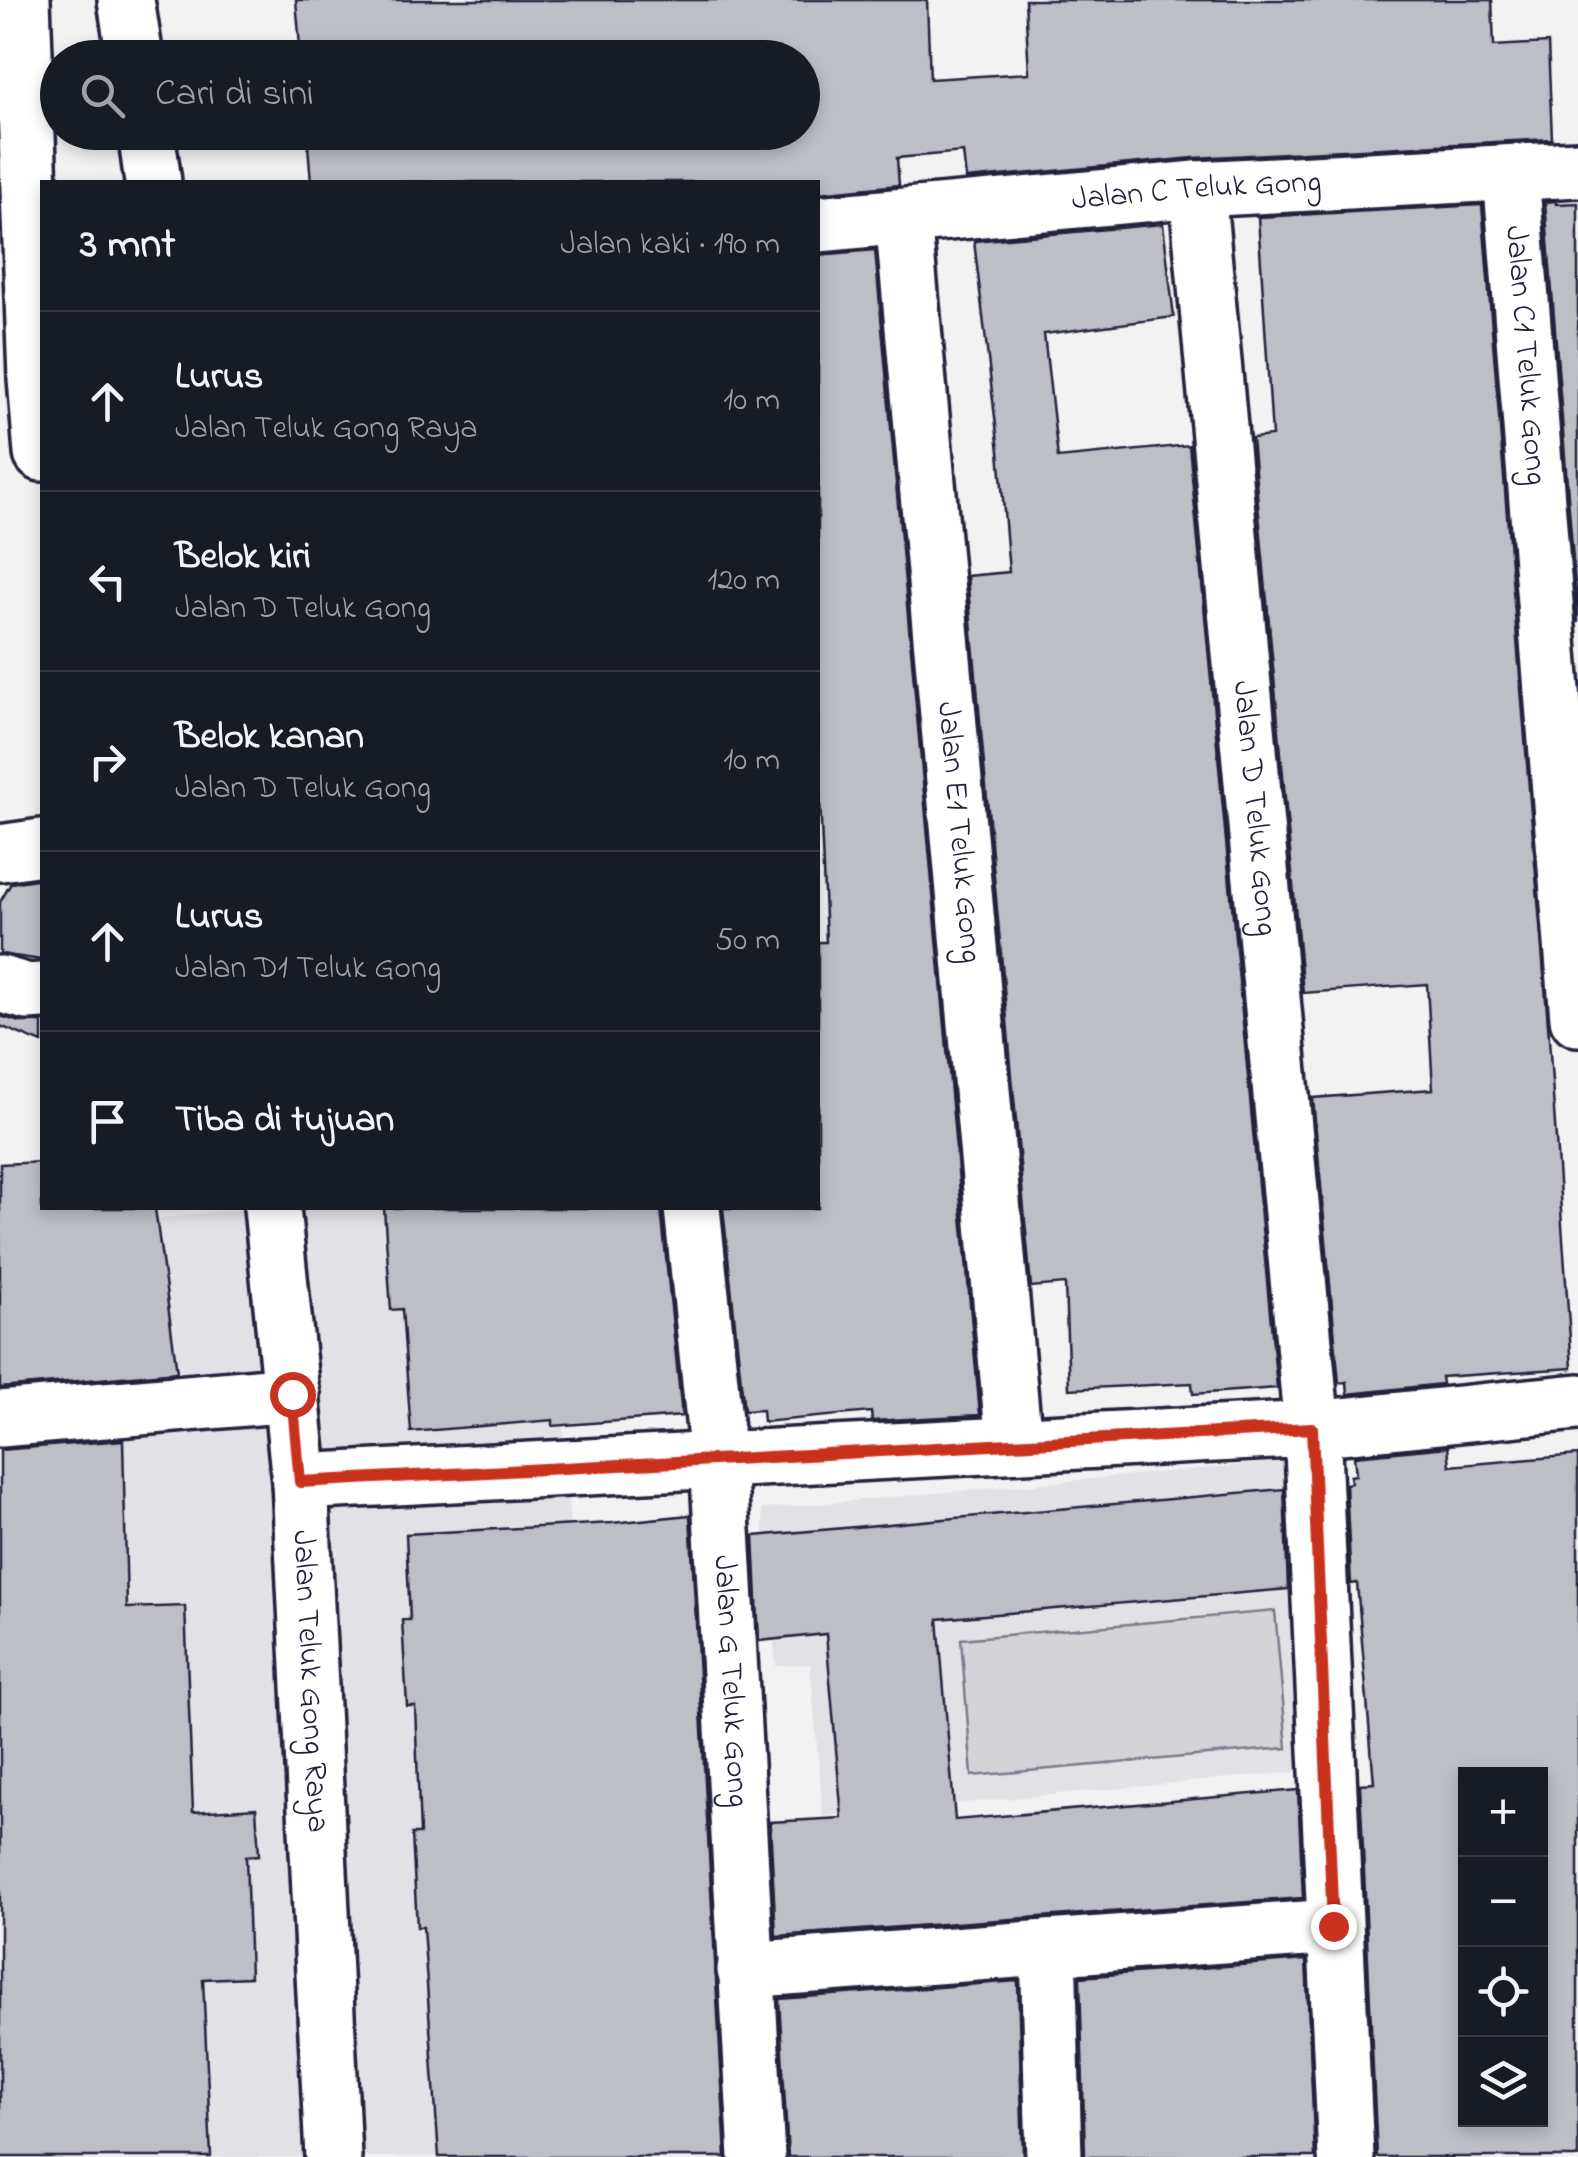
<!DOCTYPE html>
<html lang="id">
<head>
<meta charset="utf-8">
<style>
  body { margin:0; font-family:"Indie Flower",sans-serif; background:#242831; color:#f1f3f6 }
  .controls { position:absolute; right:30px; bottom:30px; display:grid; overflow:hidden; border-radius:0px; box-shadow:0 5px 15px #0003 }
  .controls button { width:90px; height:90px; display:grid; place-items:center; padding:0; border:0; border-bottom:2px solid #363941; background:#171b24; color:#f1f3f6; font:50px sans-serif }
  .stop { position:absolute; width:30px; height:30px; margin:-22px; border:8px solid #c8321e; border-radius:50%; background:#fff }
  .stop.end { background:#c8321e; border-color:#fff; box-shadow:0 2px 10px #0008 }
  .list { margin:0; padding:0; list-style:none }
  h2 { display:flex; justify-content:space-between; align-items:center; height:130px; margin:0; padding:0 40px; font-size:42px }
  h2 small { font-size:32px; font-weight:400; color:#9ea1a6 }
  .list li { display:grid; grid-template-columns:65px 1fr auto; gap:30px; align-items:center; box-sizing:border-box; height:180px; padding:0 40px; border-top:2px solid #363941 }
  .list b { display:block; font-size:38px; white-space:nowrap }
  .list p { margin:0; font-size:32px; white-space:nowrap; color:#9ea1a6 }
  .list em { font-size:32px; font-style:normal; color:#9ea1a6 }
  .icon { flex:none; width:55px; height:55px; fill:none; stroke:currentColor; stroke-width:2; stroke-linecap:round; stroke-linejoin:round }
  .map { position:relative; flex:none; width:1578px; height:2157px; overflow:hidden }
  .search { position:absolute; background:#171b24; box-shadow:0 5px 15px #0003; left:40px; top:40px; width:780px; height:110px; display:flex; align-items:center; gap:25px; box-sizing:border-box; padding:0 35px; border-radius:55px; color:#9ea1a6; font-size:38px }
  .panel { position:absolute; background:#171b24; box-shadow:0 5px 15px #0003; left:40px; top:180px; width:780px; height:1030px; border-radius:0px }
  .map>svg:first-child { display:block }
  .built { fill:#e2e2e6 }
  .green { fill:#d3d3d8; stroke:#7a7a8a; stroke-width:2.5 }
  .building { fill:#bebec6; stroke:#22223b; stroke-width:2.5; fill-rule:evenodd }
  .lines { fill:none; stroke-linecap:round; stroke-linejoin:round }
  .minor-casing { stroke:#22223b; stroke-width:62 }
  .secondary-casing { stroke:#22223b; stroke-width:62 }
  .minor { stroke:#fff; stroke-width:55 }
  .secondary { stroke:#fff; stroke-width:55 }
  .route { stroke:#c8321e; stroke-width:12 }
  .labels { text-anchor:middle; dominant-baseline:central; stroke-width:8; stroke-linejoin:round; paint-order:stroke }
  .street-label { font-size:32px; fill:#22223b; stroke:#fff }
</style>
</head>
<body>
<div class="map">
<svg width="1578" height="2157" viewBox="0 0 1578 2157">
  <rect width="100%" height="100%" fill="#f2f2f3"/>
  <filter id="ink" filterUnits="userSpaceOnUse"><feTurbulence type="fractalNoise" baseFrequency=".01" numOctaves="2"/><feDisplacementMap in="SourceGraphic" scale="20" xChannelSelector="R" yChannelSelector="G"/><feConvolveMatrix kernelMatrix="1 2 1 2 8 2 1 2 1" color-interpolation-filters="sRGB"/></filter>
  <g filter="url(#ink)">
    <g class="built">
      <path d="M251,1208H548L613,2157H0V1236Z"/>
      <path d="M1287,1461L1315,1770L823,1816L810,1664L776,1666L762,1509Z"/>
    </g>
    <path class="green" d="M1275,1611L1287,1748L972,1776L961,1639Z"/>
    <g class="building">
      <path d="M296,0H927L930,79L1029,73L1025,0H1492L1494,46L1548,43L1552,139L1194,158L966,179L963,152L897,158L899,185L818,193V182H311L307,132H802V58H301Z"/>
      <path d="M1556,201V204L1578,203V623L1545,202Z"/>
      <path d="M1482,205L1548,1024L1572,1368L1441,1377L1442,1384L1348,1394L1347,1382L1339,1383L1313,1098L1433,1089L1427,984L1303,993L1252,438L1272,436L1258,217Z"/>
      <path d="M1163,224L1174,317L1044,334L1058,458L1189,445L1277,1388L1193,1394L1192,1383L1069,1389L1065,1284L1031,1287L967,576L1009,572L999,451L974,241Z"/>
      <path d="M875,250L980,1415L872,1421L871,1412L763,1422L762,1410L744,1411L723,1208H818V942H826L818,750V255Z"/>
      <path d="M42,878V960L0,954V902L11,883Z"/>
      <path d="M0,1016L20,1022H42V1043L0,1026Z"/>
      <path d="M42,1162V1208H155L177,1372L0,1388V1164Z"/>
      <path d="M384,1208H661L682,1416L553,1426V1420L411,1432L402,1309L391,1310Z"/>
      <path d="M123,1440L127,1608L185,1606L193,1812L256,1808L259,1855L246,1856L250,1977L203,1979L211,2157H0V1450Z"/>
      <path d="M1448,1447L1450,1466L1578,1455V2157H1377L1360,1784L1374,1783L1357,1583L1351,1584L1346,1484L1351,1483L1350,1476L1356,1475L1354,1456ZM1466,1774H1540V2120H1466Z"/>
      <path d="M1284,1489L1288,1589L938,1619L955,1820L1298,1790L1303,1898L776,1936L770,1822L842,1818L826,1634L759,1641L754,1536Z"/>
      <path d="M690,1515L726,2157H439L423,1927H417L412,1834H420L415,1706H407L402,1620H410L406,1534L612,1523Z"/>
      <path d="M1306,1960L1315,2157H1085L1080,1977Z"/>
      <path d="M1018,1981L1023,2157H788L779,1999Z"/>
    </g>
    <g class="lines">
      <g class="minor-casing">
        <g id="minor">
          <path d="M22,0L36,378L42,453"/>
          <path id="s1" d="M1511,174L1578,1018"/>
          <path id="s2" d="M1197,189L1312,1429L1346,2157"/>
          <path id="s3" d="M903,217L1014,1444"/>
          <path id="s4" d="M818,224L1197,189L1578,169"/>
          <path d="M0,853L42,847"/>
          <path d="M0,984L28,992L42,991"/>
          <path id="s5" d="M692,1208L718,1459L757,2157"/>
          <path d="M0,1419L292,1394"/>
          <path d="M300,1482L1312,1429L1578,1402"/>
          <path d="M1048,1948L1054,2157"/>
          <path d="M745,1970L1333,1927"/>
        </g>
      </g>
      <g class="secondary-casing">
        <g id="secondary">
          <path d="M126,0L135,58"/>
          <path d="M146,132L153,182"/>
          <path id="s6" d="M272,1208L300,1482L333,2157"/>
        </g>
      </g>
      <use href="#minor" class="minor"/>
      <use href="#secondary" class="secondary"/>
    </g>
  </g>
  <g class="lines" filter="url(#ink)">
    <path class="route" d="M292,1394L300,1482L1312,1428L1333,1926"/>
  </g>
  <g class="labels">
    <g class="street-label">
      <text stroke="none"><textPath href="#s4" startOffset="380">Jalan C Teluk Gong</textPath></text>
      <text stroke="none"><textPath href="#s1" startOffset="182">Jalan C1 Teluk Gong</textPath></text>
      <text stroke="none"><textPath href="#s2" startOffset="622">Jalan D Teluk Gong</textPath></text>
      <text stroke="none"><textPath href="#s3" startOffset="618">Jalan E1 Teluk Gong</textPath></text>
      <text stroke="none"><textPath href="#s6" startOffset="475">Jalan Teluk Gong Raya</textPath></text>
      <text stroke="none"><textPath href="#s5" startOffset="475">Jalan G Teluk Gong</textPath></text>
    </g>
  </g>
</svg>
<div class="controls">
<button>+</button>
<button>−</button>
<button><svg class="icon" aria-label="locate" viewBox="0 0 24 24"><circle cx="12" cy="12" r="6"/><path d="M12 2v4M12 18v4M2 12h4M18 12h4"/></svg></button>
<button><svg class="icon" aria-label="layers" viewBox="0 0 24 24"><path d="M12 4l9 5-9 5-9-5zM3 14l9 5 9-5"/></svg></button>
</div>
<div class="stop" style="left:292px;top:1394px"></div>
<div class="stop end" style="left:1333px;top:1926px"></div>
<div class="search"><svg class="icon" aria-label="search" viewBox="0 0 24 24"><circle cx="10" cy="10" r="6"/><path d="M15 15l6 6"/></svg>Cari di sini</div>
<section class="panel">
<h2>3 mnt<small>Jalan kaki · 190 m</small></h2>
<ul class="list">
<li><svg class="icon" aria-label="ahead" viewBox="0 0 24 24"><path d="M12 20V5M6 11l6-6 6 6"/></svg><div><b>Lurus</b><p>Jalan Teluk Gong Raya</p></div><em>10 m</em></li>
<li><svg class="icon" aria-label="left" viewBox="0 0 24 24"><path d="M17 20v-9H6M10 6l-5 5 5 5"/></svg><div><b>Belok kiri</b><p>Jalan D Teluk Gong</p></div><em>120 m</em></li>
<li><svg class="icon" aria-label="right" viewBox="0 0 24 24"><path d="M7 20v-9h11M14 6l5 5-5 5"/></svg><div><b>Belok kanan</b><p>Jalan D Teluk Gong</p></div><em>10 m</em></li>
<li><svg class="icon" aria-label="ahead" viewBox="0 0 24 24"><path d="M12 20V5M6 11l6-6 6 6"/></svg><div><b>Lurus</b><p>Jalan D1 Teluk Gong</p></div><em>50 m</em></li>
<li><svg class="icon" aria-label="arrive" viewBox="0 0 24 24"><path d="M6 21V4h12l-3 4 3 4H6"/></svg><div><b>Tiba di tujuan</b></div></li>
</ul>
</section>
</div>
</body>
</html>
